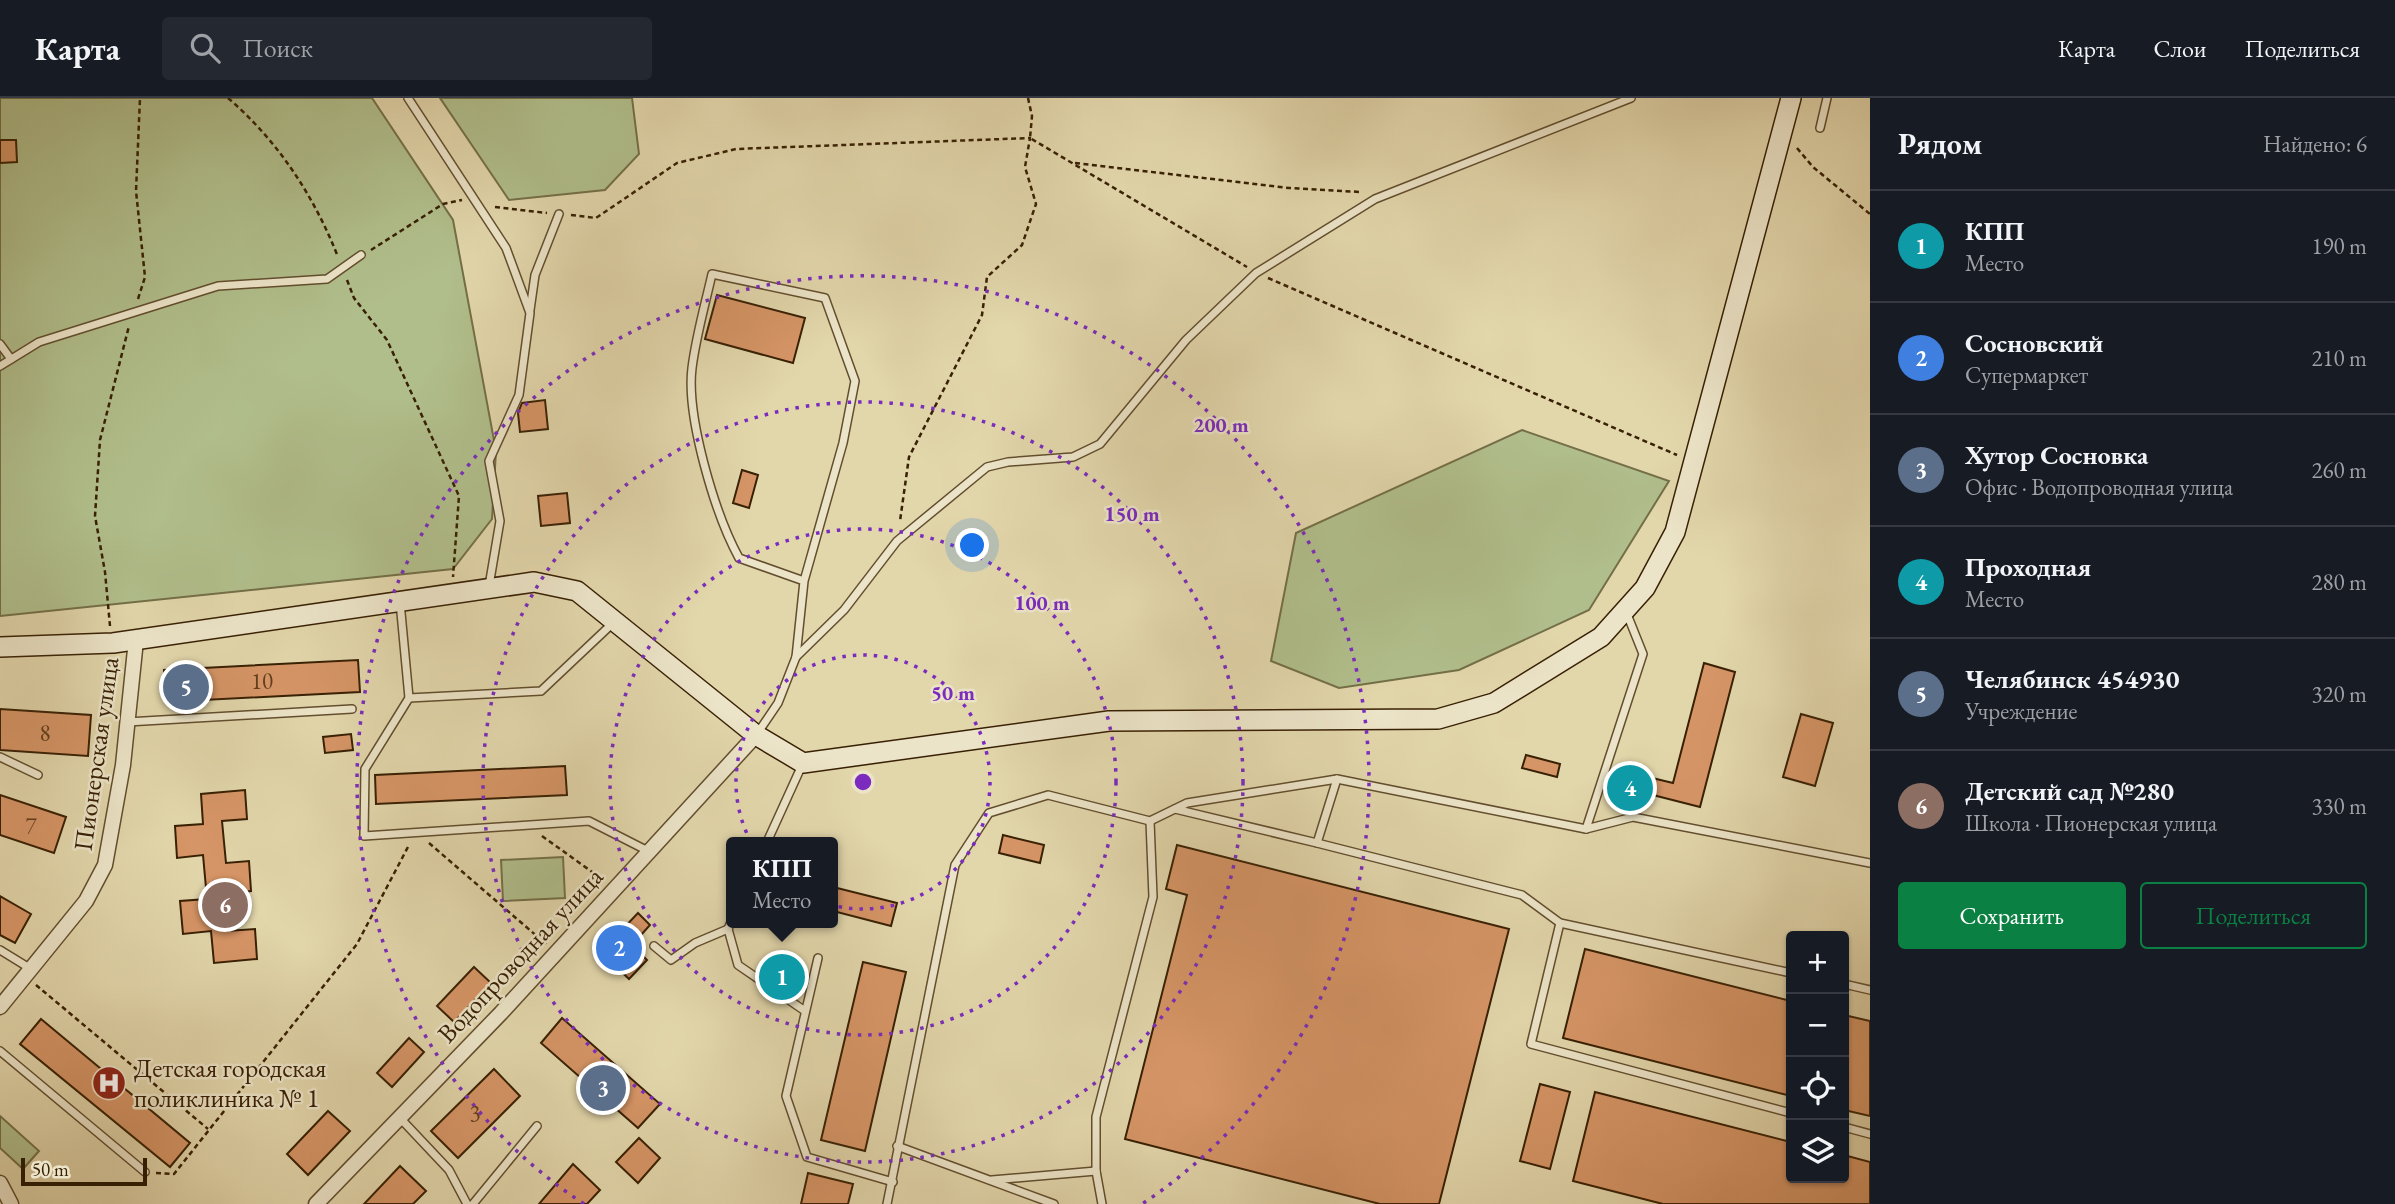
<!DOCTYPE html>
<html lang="ru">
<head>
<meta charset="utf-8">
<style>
  body { margin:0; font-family:"EB Garamond",serif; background:#242831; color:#f1f3f6 }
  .controls { position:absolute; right:21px; bottom:21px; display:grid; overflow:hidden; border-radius:7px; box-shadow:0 2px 5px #0004 }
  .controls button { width:63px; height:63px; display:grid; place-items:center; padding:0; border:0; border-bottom:2px solid #363941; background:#171b24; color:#f1f3f6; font:35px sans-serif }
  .scale { position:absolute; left:21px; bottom:18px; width:126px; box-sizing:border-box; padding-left:7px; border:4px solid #382004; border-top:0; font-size:19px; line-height:24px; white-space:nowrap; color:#382004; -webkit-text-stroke:5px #ece4c8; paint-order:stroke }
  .you { position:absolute; left:973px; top:448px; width:24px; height:24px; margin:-18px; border:5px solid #fff; border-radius:50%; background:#1a73e8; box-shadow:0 0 0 10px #1a73e833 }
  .badge { display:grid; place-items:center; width:46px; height:46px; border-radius:50%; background:#0b8043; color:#fff; font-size:23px; font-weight:700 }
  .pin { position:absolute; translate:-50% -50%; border:4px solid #fff; box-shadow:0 2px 7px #0006 }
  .popup { position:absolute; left:726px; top:739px; width:112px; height:91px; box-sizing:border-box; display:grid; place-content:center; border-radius:7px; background:#171b24; filter:drop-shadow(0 2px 5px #0005); font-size:23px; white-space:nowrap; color:#9ea1a6 }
  .popup b { font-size:26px; color:#f1f3f6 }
  .popup::after { content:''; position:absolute; left:50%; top:100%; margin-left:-14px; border:14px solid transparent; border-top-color:#171b24 }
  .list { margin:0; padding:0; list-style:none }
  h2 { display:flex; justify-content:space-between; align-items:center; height:91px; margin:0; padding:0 28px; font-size:30px }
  h2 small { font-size:23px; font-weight:400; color:#9ea1a6 }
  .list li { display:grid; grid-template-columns:46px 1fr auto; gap:21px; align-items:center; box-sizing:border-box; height:112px; padding:0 28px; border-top:2px solid #363941 }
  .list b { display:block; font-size:26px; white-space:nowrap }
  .list p { margin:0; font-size:23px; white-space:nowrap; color:#9ea1a6 }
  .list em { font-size:23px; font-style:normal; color:#9ea1a6 }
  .actions { display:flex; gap:14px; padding:21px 28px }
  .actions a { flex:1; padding:16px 0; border:2px solid #0b8043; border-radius:7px; text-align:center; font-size:24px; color:#0b8043 }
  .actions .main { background:#0b8043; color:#fff }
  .icon { flex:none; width:38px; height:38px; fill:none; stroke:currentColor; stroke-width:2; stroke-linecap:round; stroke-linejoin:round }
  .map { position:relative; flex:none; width:1870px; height:1106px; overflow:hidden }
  header { display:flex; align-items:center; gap:42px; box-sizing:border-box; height:98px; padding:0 35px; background:#171b24; border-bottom:2px solid #363941 }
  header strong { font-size:33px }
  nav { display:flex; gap:38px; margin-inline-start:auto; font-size:24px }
  .search { width:490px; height:63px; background:#242831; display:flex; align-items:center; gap:18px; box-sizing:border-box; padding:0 24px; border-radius:7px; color:#9ea1a6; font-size:26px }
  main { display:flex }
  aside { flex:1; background:#171b24 }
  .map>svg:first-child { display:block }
  .green { fill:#b0be8b; stroke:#746f48; stroke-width:2 }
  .building { fill:#d69566; stroke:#382004; stroke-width:2 }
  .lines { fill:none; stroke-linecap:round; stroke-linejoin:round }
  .lane-casing { stroke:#624e2e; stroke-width:10 }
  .street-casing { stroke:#624e2e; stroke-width:17 }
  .secondary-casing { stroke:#382004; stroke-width:22 }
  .path { stroke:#382004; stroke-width:2.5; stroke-dasharray:5 3.5; stroke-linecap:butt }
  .lane { stroke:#ece4c8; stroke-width:7 }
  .street { stroke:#ece4c8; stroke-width:14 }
  .secondary { stroke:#ece4c8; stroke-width:19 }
  .ring { fill:none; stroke:#7b2cbf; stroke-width:3.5; stroke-dasharray:3.5 7 }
  .labels { text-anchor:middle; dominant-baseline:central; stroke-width:5; stroke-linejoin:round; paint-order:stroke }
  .number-label { font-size:23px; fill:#603d1c }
  .street-label { font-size:26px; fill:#382004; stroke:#ece4c8 }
  .poi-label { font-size:26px; fill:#382004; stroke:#ece4c8; text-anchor:start }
  .centre { fill:#7b2cbf; stroke:#ece4c8; stroke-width:3.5 }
  .ring-label { font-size:21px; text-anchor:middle; font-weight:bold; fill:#7b2cbf; stroke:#ece4c8; stroke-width:5; stroke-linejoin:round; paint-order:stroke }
</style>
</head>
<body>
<header>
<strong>Карта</strong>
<div class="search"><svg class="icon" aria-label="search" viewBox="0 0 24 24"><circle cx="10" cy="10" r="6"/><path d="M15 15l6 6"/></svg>Поиск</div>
<nav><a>Карта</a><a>Слои</a><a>Поделиться</a></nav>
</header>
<main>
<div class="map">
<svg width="1870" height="1106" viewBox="0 0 1870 1106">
  <rect width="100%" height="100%" fill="#e2d6ab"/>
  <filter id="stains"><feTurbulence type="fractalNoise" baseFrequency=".00286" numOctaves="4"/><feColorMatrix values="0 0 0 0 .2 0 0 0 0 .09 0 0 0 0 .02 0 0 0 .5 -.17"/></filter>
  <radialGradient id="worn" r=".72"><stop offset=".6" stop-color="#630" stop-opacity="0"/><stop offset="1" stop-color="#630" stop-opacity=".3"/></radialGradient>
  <g class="green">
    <path d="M0,0H372L453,122L496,353L492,421L453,471L0,518Z"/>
    <path d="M440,0H632L639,56L605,92L509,102Z"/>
    <path d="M1522,332L1669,383L1589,512L1459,572L1339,590L1271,563L1296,435Z"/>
    <path d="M563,759L565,800L503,803L501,762Z"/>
    <path d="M0,1018L39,1053L23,1071L0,1050Z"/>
  </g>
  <g class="building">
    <path d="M0,42H16L17,64L0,65Z"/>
    <path d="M717,197L805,220L793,265L705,241Z"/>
    <path d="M545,302L548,331L520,334L518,315L522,305Z"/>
    <path d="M742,372L758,377L749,410L733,405Z"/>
    <path d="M567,395L570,425L541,428L538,398Z"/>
    <path d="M358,562L360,594L165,604L164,572Z"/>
    <path d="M1704,565L1735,574L1700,709L1645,695L1642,709L1611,702L1619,672L1673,685Z"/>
    <path d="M0,611L91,617L88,658L0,652Z"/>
    <path d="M1801,616L1833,625L1815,688L1783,679Z"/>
    <path d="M351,636L353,652L325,655L323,639Z"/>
    <path d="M1526,657L1560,666L1557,679L1522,670Z"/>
    <path d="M565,668L567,697L376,706L375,677Z"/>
    <path d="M245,692L247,721L222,723L226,765L249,763L251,793L223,796L227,833L255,831L257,861L214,865L211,833L183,836L180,803L207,801L203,757L177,760L175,728L203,726L201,696Z"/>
    <path d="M0,697L66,719L54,755L0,737Z"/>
    <path d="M1003,737L1044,747L1040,765L999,755Z"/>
    <path d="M1177,747L1509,831L1439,1106H1380L1125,1041L1187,797L1166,791Z"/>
    <path d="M833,789L897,805L891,828L833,813Z"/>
    <path d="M0,798L31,816L15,845L0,837Z"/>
    <path d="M638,815L650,827L632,847L647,862L629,881L601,854Z"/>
    <path d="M1585,851L1791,903V998L1563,940Z"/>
    <path d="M863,864L906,874L865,1053L821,1042Z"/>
    <path d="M474,869L491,885L454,924L437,908Z"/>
    <path d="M1844,917L1870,923V1018L1844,1012Z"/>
    <path d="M562,920L660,1006L638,1030L541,945Z"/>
    <path d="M41,921L190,1045L170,1069L20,946Z"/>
    <path d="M409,940L424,954L392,989L377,975Z"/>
    <path d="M494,971L520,998L458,1060L431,1033Z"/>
    <path d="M1540,986L1570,994L1550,1071L1520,1063Z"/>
    <path d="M1595,994L1791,1044V1080H1844V1057L1870,1064V1106H1663L1573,1083Z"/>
    <path d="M328,1013L350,1033L308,1077L287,1056Z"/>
    <path d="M639,1040L660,1060L638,1085L616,1064Z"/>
    <path d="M573,1066L600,1092L587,1106H539Z"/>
    <path d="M400,1068L426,1093L413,1106H364Z"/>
    <path d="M808,1075L853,1086L848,1106H801Z"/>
  </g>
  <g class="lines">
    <g class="lane-casing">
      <g id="lane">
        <path d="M408,0L506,150L530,215L519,297L489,363L500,423L489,488"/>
        <path d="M1820,30L1827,0"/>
        <path d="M530,212L535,177L559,116"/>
        <path d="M0,246L11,261"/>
        <path d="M0,268L39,244L218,188L327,181L361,157"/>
        <path d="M400,504L409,600L541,593L613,525"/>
        <path d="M796,559L844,512L897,443L987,369L1008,364L1073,359L1100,346L1186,242L1256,175L1375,101L1631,0"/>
        <path d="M409,600L365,671L364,738L589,723L650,754"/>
        <path d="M127,624L352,611"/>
        <path d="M757,636L778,605L796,559L804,483L843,345L855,283L825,200L712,176C705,207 696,238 692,270C686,319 715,416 739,460L804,483"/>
        <path d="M0,659L38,677"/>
        <path d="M1337,681L1317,745L1522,797L1560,825L1791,875"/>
        <path d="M1175,711L1317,745"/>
        <path d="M1586,731L1643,556L1627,516"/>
        <path d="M767,744L803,665"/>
        <path d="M731,824L728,831L738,867L805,913"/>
        <path d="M1560,825L1531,946L1791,1015"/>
        <path d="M654,848L671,862L695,845L728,831"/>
        <path d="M0,852L31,871"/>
        <path d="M818,860L786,998L807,1059L893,1084"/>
        <path d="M1844,886L1870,892"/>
        <path d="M0,953L145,1074"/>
        <path d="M400,1020L449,1072L467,1106"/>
        <path d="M1844,1029L1870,1036"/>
        <path d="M897,1048L1054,1106"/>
        <path d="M992,1082L1096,1073"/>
        <path d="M473,1106L537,1028"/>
        <path d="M887,1106L955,767L989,715L1048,697L1150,723L1187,705L1337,681L1586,731L1633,719L1870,765"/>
        <path d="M1102,1106L1096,1073V1019L1153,799L1150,723"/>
      </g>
    </g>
    <g class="street-casing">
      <g id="street">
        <path d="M0,909L86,803L105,767L123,667L136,542"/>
        <path d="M0,1085L11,1106"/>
        <path d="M316,1106L501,915L756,637"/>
      </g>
    </g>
    <g class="secondary-casing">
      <path id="secondary" d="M0,549L113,545L534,484L577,493L756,637L803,665L1109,623L1438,621L1494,605L1601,539L1645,490L1675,434L1791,0"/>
    </g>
    <g class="path">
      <path d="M228,0C278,43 314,98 338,159"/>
      <path d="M1028,0L1032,18L1030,40L1247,169"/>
      <path d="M1797,50L1813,69L1870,116"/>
      <path d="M1075,65L1289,90L1361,94"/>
      <path d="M495,109L547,115"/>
      <path d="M571,117L596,120L677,65L736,51L1030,40L1025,69L1036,106L1022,147L987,179L982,217L909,359L900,423"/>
      <path d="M371,152L443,106L462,102"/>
      <path d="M1268,180L1677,357"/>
      <path d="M347,182L354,200L387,242L459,398L453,479"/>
      <path d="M138,201L145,179L136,93L140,0"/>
      <path d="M110,528L105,474L95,418L100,342L129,228"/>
      <path d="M542,738L602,781"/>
      <path d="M429,745L546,846"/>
      <path d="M36,887L208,1031"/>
      <path d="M156,1075L174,1076L357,846L409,747"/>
    </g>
    <use href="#lane" class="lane"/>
    <use href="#street" class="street"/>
    <use href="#secondary" class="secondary"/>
  </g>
  <g class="ring">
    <circle cx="863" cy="684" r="127"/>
    <circle cx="863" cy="684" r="253"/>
    <circle cx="863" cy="684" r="380"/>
    <path d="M584 1106A506 506 0 1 1 1142 1106"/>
  </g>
  <defs>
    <g id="hospital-disc" transform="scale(1.75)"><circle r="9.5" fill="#8f2418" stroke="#ece4c8"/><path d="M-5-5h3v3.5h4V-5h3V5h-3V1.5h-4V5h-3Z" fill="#fff"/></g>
  </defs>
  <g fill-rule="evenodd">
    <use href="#hospital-disc" x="109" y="985"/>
  </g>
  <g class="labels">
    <g class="number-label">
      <text x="262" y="583">10</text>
      <text x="45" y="635">8</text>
      <text x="31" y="728">7</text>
      <text x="475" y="1015">3</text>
    </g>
    <g class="street-label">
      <text transform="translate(96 656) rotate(-82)">Пионерская улица</text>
      <text transform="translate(520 857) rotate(-47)">Водопроводная улица</text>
    </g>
    <g class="poi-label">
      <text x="134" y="970">Детская городская<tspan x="134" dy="30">поликлиника № 1</tspan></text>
    </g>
  </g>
  <circle cx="863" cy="684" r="10" class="centre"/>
  <g class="ring-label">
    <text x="1221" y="334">200 m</text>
    <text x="1132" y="423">150 m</text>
    <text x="1042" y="512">100 m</text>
    <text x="953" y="602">50 m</text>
  </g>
  <rect width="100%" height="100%" filter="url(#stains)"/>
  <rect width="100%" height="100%" fill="url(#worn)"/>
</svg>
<div class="controls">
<button>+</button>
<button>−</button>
<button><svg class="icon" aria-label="locate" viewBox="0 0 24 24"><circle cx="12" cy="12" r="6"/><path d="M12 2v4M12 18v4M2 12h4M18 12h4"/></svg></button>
<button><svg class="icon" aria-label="layers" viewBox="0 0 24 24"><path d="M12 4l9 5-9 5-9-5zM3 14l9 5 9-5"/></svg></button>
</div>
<div class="scale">50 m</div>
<div class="you"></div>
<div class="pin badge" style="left:782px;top:879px;background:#0f9aa8">1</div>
<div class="popup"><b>КПП</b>Место</div>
<div class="pin badge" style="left:619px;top:850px;background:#3f7fe0">2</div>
<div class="pin badge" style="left:603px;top:990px;background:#5c6f8a">3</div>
<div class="pin badge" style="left:1630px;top:690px;background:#0f9aa8">4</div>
<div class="pin badge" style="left:186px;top:589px;background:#5c6f8a">5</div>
<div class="pin badge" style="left:225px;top:807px;background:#8d6e63">6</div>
</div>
<aside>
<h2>Рядом<small>Найдено: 6</small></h2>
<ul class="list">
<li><span class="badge" style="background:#0f9aa8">1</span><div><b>КПП</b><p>Место</p></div><em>190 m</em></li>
<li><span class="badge" style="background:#3f7fe0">2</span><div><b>Сосновский</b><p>Супермаркет</p></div><em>210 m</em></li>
<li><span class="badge" style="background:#5c6f8a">3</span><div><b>Хутор Сосновка</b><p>Офис · Водопроводная улица</p></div><em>260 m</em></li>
<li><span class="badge" style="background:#0f9aa8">4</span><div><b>Проходная</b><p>Место</p></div><em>280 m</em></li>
<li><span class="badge" style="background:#5c6f8a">5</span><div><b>Челябинск 454930</b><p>Учреждение</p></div><em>320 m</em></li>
<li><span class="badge" style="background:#8d6e63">6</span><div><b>Детский сад №280</b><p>Школа · Пионерская улица</p></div><em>330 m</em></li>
</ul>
<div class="actions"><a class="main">Сохранить</a><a>Поделиться</a></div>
</aside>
</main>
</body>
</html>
